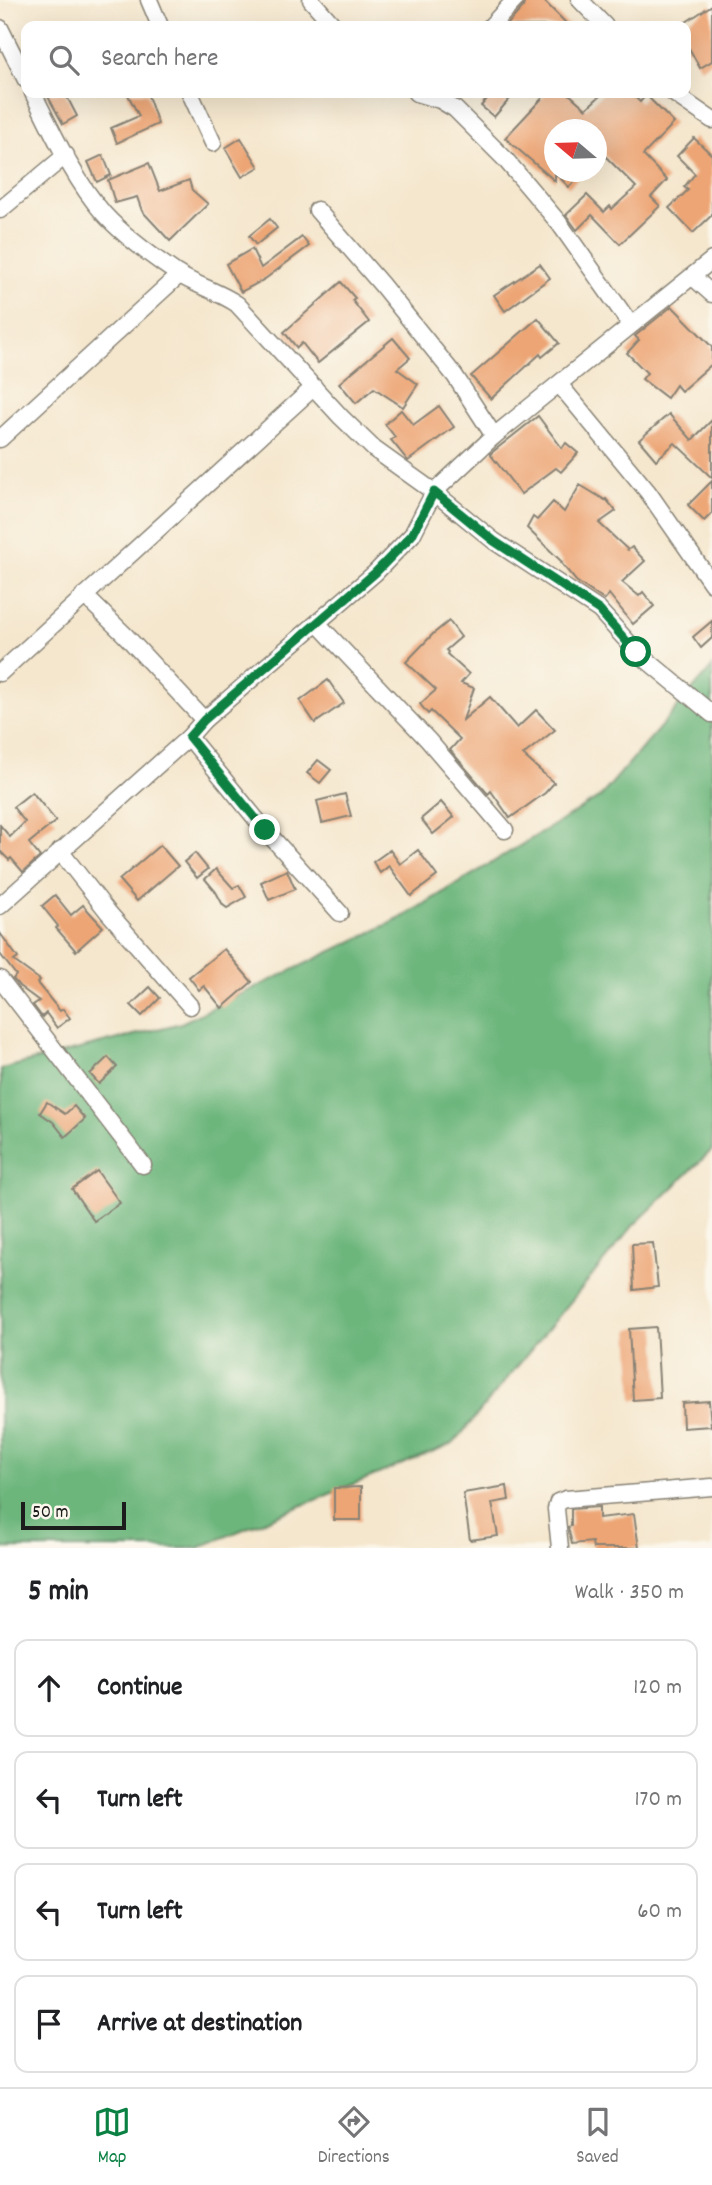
<!DOCTYPE html>
<html lang="en">
<head>
<meta charset="utf-8">
<style>
  body { margin:0; font-family:Dekko,sans-serif; background:#f2f2f2; color:#202124 }
  .compass { position:absolute; left:544px; top:119px; width:63px; height:63px; border-radius:50%; background:#fff; box-shadow:0 7px 28px #0002; rotate:289deg }
  .scale { position:absolute; left:21px; bottom:18px; width:105px; box-sizing:border-box; padding-left:7px; border:4px solid #1c1c1c; border-top:0; font-size:19px; line-height:24px; white-space:nowrap; color:#1c1c1c; -webkit-text-stroke:5px #fbf7ec; paint-order:stroke }
  .stop { position:absolute; width:21px; height:21px; margin:-16px; border:5px solid #0b8043; border-radius:50%; background:#fff }
  .stop.end { background:#0b8043; border-color:#fff; box-shadow:0 2px 7px #0008 }
  .list { margin:0; padding:0; list-style:none }
  h2 { display:flex; justify-content:space-between; align-items:center; height:91px; margin:0; padding:0 28px; font-size:30px }
  h2 small { font-size:23px; font-weight:400; color:#757577 }
  .list li { display:grid; grid-template-columns:46px 1fr auto; gap:21px; align-items:center; box-sizing:border-box; height:98px; margin:0 14px 14px; padding:0 14px; border:2px solid #e0e0e0; border-radius:14px }
  .list b { display:block; font-size:26px; white-space:nowrap }
  .list em { font-size:23px; font-style:normal; color:#757577 }
  .icon { flex:none; width:38px; height:38px; fill:none; stroke:currentColor; stroke-width:2; stroke-linecap:round; stroke-linejoin:round }
  .map { position:relative; flex:none; width:712px; height:1548px; overflow:hidden }
  .search { position:absolute; background:#fff; box-shadow:0 7px 28px #0002; left:21px; right:21px; top:21px; height:77px; display:flex; align-items:center; gap:18px; box-sizing:border-box; padding:0 24px; border-radius:14px; color:#757577; font-size:26px }
  .sheet { height:539px; background:#fff }
  nav { display:flex; justify-content:space-around; align-items:center; box-sizing:border-box; height:98px; border-top:2px solid #e0e0e0; background:#fff; font-size:19px; color:#757577 }
  nav a { display:grid; justify-items:center; gap:4px }
  nav .on { color:#0b8043 }
  .map>svg:first-child { display:block }
  .forest { fill:#6cb67c; stroke:#44694c; stroke-width:2 }
  .building { fill:#eda574 }
  .lines { fill:none; stroke-linecap:round; stroke-linejoin:round }
  .minor-casing { stroke:#888275; stroke-width:19 }
  .minor { stroke:#fff; stroke-width:16 }
  .route { stroke:#0b8043; stroke-width:9 }
</style>
</head>
<body>
<div class="map">
<svg width="712" height="1548" viewBox="0 0 712 1548">
  <rect width="100%" height="100%" fill="#fbf7ec"/>
  <filter id="ink" filterUnits="userSpaceOnUse"><feTurbulence type="fractalNoise" baseFrequency=".0143" numOctaves="2"/><feDisplacementMap in="SourceGraphic" scale="14" xChannelSelector="R" yChannelSelector="G"/><feConvolveMatrix kernelMatrix="1 2 1 2 8 2 1 2 1" color-interpolation-filters="sRGB"/></filter>
  <filter id="wash" filterUnits="userSpaceOnUse"><feTurbulence type="fractalNoise" baseFrequency=".00686" numOctaves="4" result="noise"/><feDisplacementMap in="SourceGraphic" scale="28" xChannelSelector="R" yChannelSelector="G"/><feGaussianBlur stdDeviation="1.57" result="paint"/><feColorMatrix in="noise" values="0 0 0 0 0 0 0 0 0 0 0 0 0 0 0 0 0 1.4 0 .05"/><feComposite in="paint" operator="in"/></filter>
  <g filter="url(#wash)">
    <rect width="100%" height="100%" fill="#f5e7ce"/>
    <path class="forest" d="M712,667V1150L633,1226L454,1443L198,1548H0L1,1069L181,1023L399,919L600,797Z"/>
    <g id="blocks">
      <g class="building">
        <path d="M525,0H543L569,26H506L523,7Z"/>
        <path d="M712,5V61L700,68L689,48L686,50V22Z"/>
        <path d="M46,93H65L77,116L63,124Z"/>
        <path d="M127,93H147L158,124L117,143L111,128L139,116Z"/>
        <path d="M492,93H515L494,117L481,106Z"/>
        <path d="M547,93H568L586,109L603,93H631L640,102L646,95L674,123L643,155L667,180L651,197L660,206L620,244L592,215L577,230L566,215L587,195L604,212L610,206L612,209L636,187L597,148V130H555V172H584L569,187L555,173V181L505,138Z"/>
        <path d="M241,138L259,167L242,177L225,148Z"/>
        <path d="M694,138L712,155V215L693,233L669,208L688,190L684,187L695,174L677,156Z"/>
        <path d="M103,155L111,175L97,182L88,162Z"/>
        <path d="M149,163L160,191L189,180L192,190L208,204L170,241L142,211L137,197L115,203L108,180Z"/>
        <path d="M270,219L277,228L256,245L249,236Z"/>
        <path d="M302,237L309,246L265,279L241,292L226,264L252,249L261,268Z"/>
        <path d="M540,264L550,278L505,311L494,295Z"/>
        <path d="M341,282L355,298L352,300L369,322L318,363L302,343L297,348L284,332Z"/>
        <path d="M672,306L712,347V364L681,391L676,385L667,398L642,379L647,373L627,353L639,340L635,336Z"/>
        <path d="M538,318L559,343L542,357L540,354L491,399L471,376Z"/>
        <path d="M393,338L410,358L397,369L418,384L403,407L374,388L356,403L339,383Z"/>
        <path d="M439,406L454,427L408,461L391,440L395,437L385,424L401,410L413,425Z"/>
        <path d="M669,414L692,440L712,420V478L675,443L656,460L639,440Z"/>
        <path d="M538,416L562,448L566,443L578,453L561,472L556,468L521,494L490,454Z"/>
        <path d="M712,481V513L704,521L688,505Z"/>
        <path d="M580,485L605,500L606,499L616,511L599,523L628,550L632,547L645,561L622,582L639,596L643,592L654,606L633,624L609,594L604,600L576,581L561,563L562,562L527,528L533,517L537,520L553,502L564,512Z"/>
        <path d="M449,621L461,637L446,650L448,652L447,654L469,674L461,683L474,688L463,720L490,697L517,728L536,710L555,730L523,755L554,783L545,793L510,818L491,791L488,794L450,750L460,739L431,711L428,714L420,704L436,690L406,662L433,634Z"/>
        <path d="M712,621V638L701,648L693,637Z"/>
        <path d="M328,680L344,703L315,723L300,701Z"/>
        <path d="M318,760L331,770L320,783L307,773Z"/>
        <path d="M32,792L56,821L29,843L40,857L23,872L11,858L9,860L0,851V825L10,837L25,822L13,807Z"/>
        <path d="M345,794L351,816L322,823L317,801Z"/>
        <path d="M441,802L454,817L433,834L421,819Z"/>
        <path d="M160,845L178,866L137,901L119,880Z"/>
        <path d="M390,850L400,864L418,850L437,876L411,896L389,866L380,873L373,862Z"/>
        <path d="M195,853L208,869L197,878L184,862Z"/>
        <path d="M216,869L233,888L239,885L246,897L227,908L223,905L216,892L205,879Z"/>
        <path d="M287,870L295,889L269,900L261,882Z"/>
        <path d="M55,895L71,915L83,905L103,927L76,951L56,928L58,926L42,906Z"/>
        <path d="M0,933L18,958L14,961L40,980L37,983L60,1011L63,1009L70,1018L57,1028L46,1013L42,1017L33,1005L39,1001L19,986L13,979L16,975L0,954Z"/>
        <path d="M224,949L252,982L222,1008L204,986L199,990L189,977Z"/>
        <path d="M150,987L160,998L142,1016L131,1005Z"/>
        <path d="M108,1057L117,1067L99,1084L90,1074Z"/>
        <path d="M47,1102L65,1114L74,1106L85,1119L65,1137L53,1122L40,1113Z"/>
        <path d="M97,1171L120,1203L94,1221L72,1189Z"/>
        <path d="M653,1243L658,1287L634,1290L632,1244Z"/>
        <path d="M656,1327L660,1398L633,1400L629,1329Z"/>
        <path d="M709,1401L711,1426L683,1428L682,1403Z"/>
        <path d="M507,1486L509,1500L492,1503L498,1536L470,1540L463,1493Z"/>
        <path d="M361,1487V1520H334V1488Z"/>
        <path d="M599,1507V1518L634,1514L639,1548H593L592,1542L572,1544L568,1527L571,1526V1509Z"/>
      </g>
    </g>
  </g>
  <g filter="url(#ink)">
    <use href="#blocks" fill-opacity="0" stroke="#888275" stroke-width="2"/>
    <g class="lines">
      <g class="minor-casing">
        <g id="minor">
          <path d="M149,0L160,26"/>
          <path d="M311,0L334,26"/>
          <path d="M580,0L605,26"/>
          <path d="M491,26L515,0"/>
          <path d="M0,28L26,80"/>
          <path d="M33,93C53,133 74,180 104,214C124,236 150,255 175,272C194,285 218,291 237,304L341,417L374,449L434,492L494,541L599,610L637,652L712,714"/>
          <path d="M190,93L213,143"/>
          <path d="M416,93L440,100L455,109L505,159L559,223L631,325"/>
          <path d="M673,93L712,120"/>
          <path d="M0,210L66,155"/>
          <path d="M317,210L381,284L455,376L494,436"/>
          <path d="M693,277L712,294"/>
          <path d="M559,384L648,492L712,584"/>
          <path d="M0,439L179,275"/>
          <path d="M84,595L125,635L204,720"/>
          <path d="M318,624L428,740L505,830"/>
          <path d="M0,673L314,387"/>
          <path d="M189,737L265,830L340,913"/>
          <path d="M60,851L108,912L190,1006"/>
          <path d="M0,906L189,737L204,720L375,573L412,535L434,492L494,436L712,260"/>
          <path d="M0,979L143,1165"/>
          <path d="M560,1548L556,1509L558,1502L566,1499L712,1487"/>
        </g>
      </g>
      <use href="#minor" class="minor"/>
    </g>
  </g>
  <g class="lines" filter="url(#ink)">
    <path class="route" d="M265,830L189,737L204,720L375,573L412,535L434,492L494,541L599,610L636,652"/>
  </g>
</svg>
<svg class="compass" viewBox="-18 -18 36 36"><path d="M0-13l5 13h-10z" fill="#e53935"/><path d="M0 13l5-13h-10z" fill="#757577"/></svg>
<div class="scale">50 m</div>
<div class="stop" style="left:636px;top:652px"></div>
<div class="stop end" style="left:265px;top:830px"></div>
<div class="search"><svg class="icon" aria-label="search" viewBox="0 0 24 24"><circle cx="10" cy="10" r="6"/><path d="M15 15l6 6"/></svg>Search here</div>
</div>
<section class="sheet">
<h2>5 min<small>Walk · 350 m</small></h2>
<ul class="list">
<li><svg class="icon" aria-label="ahead" viewBox="0 0 24 24"><path d="M12 20V5M6 11l6-6 6 6"/></svg><div><b>Continue</b></div><em>120 m</em></li>
<li><svg class="icon" aria-label="left" viewBox="0 0 24 24"><path d="M17 20v-9H6M10 6l-5 5 5 5"/></svg><div><b>Turn left</b></div><em>170 m</em></li>
<li><svg class="icon" aria-label="left" viewBox="0 0 24 24"><path d="M17 20v-9H6M10 6l-5 5 5 5"/></svg><div><b>Turn left</b></div><em>60 m</em></li>
<li><svg class="icon" aria-label="arrive" viewBox="0 0 24 24"><path d="M6 21V4h12l-3 4 3 4H6"/></svg><div><b>Arrive at destination</b></div></li>
</ul>
</section>
<nav>
<a class="on"><svg class="icon" aria-label="map" viewBox="0 0 24 24"><path d="M3 6l6-2 6 2 6-2v14l-6 2-6-2-6 2zM9 4v14M15 6v14"/></svg>Map</a>
<a><svg class="icon" aria-label="directions" viewBox="0 0 24 24"><path d="M12 3l9 9-9 9-9-9zM9 14v-3h6M13 9l2 2-2 2"/></svg>Directions</a>
<a><svg class="icon" aria-label="saved" viewBox="0 0 24 24"><path d="M7 4h10v16l-5-4-5 4z"/></svg>Saved</a>
</nav>
</body>
</html>
